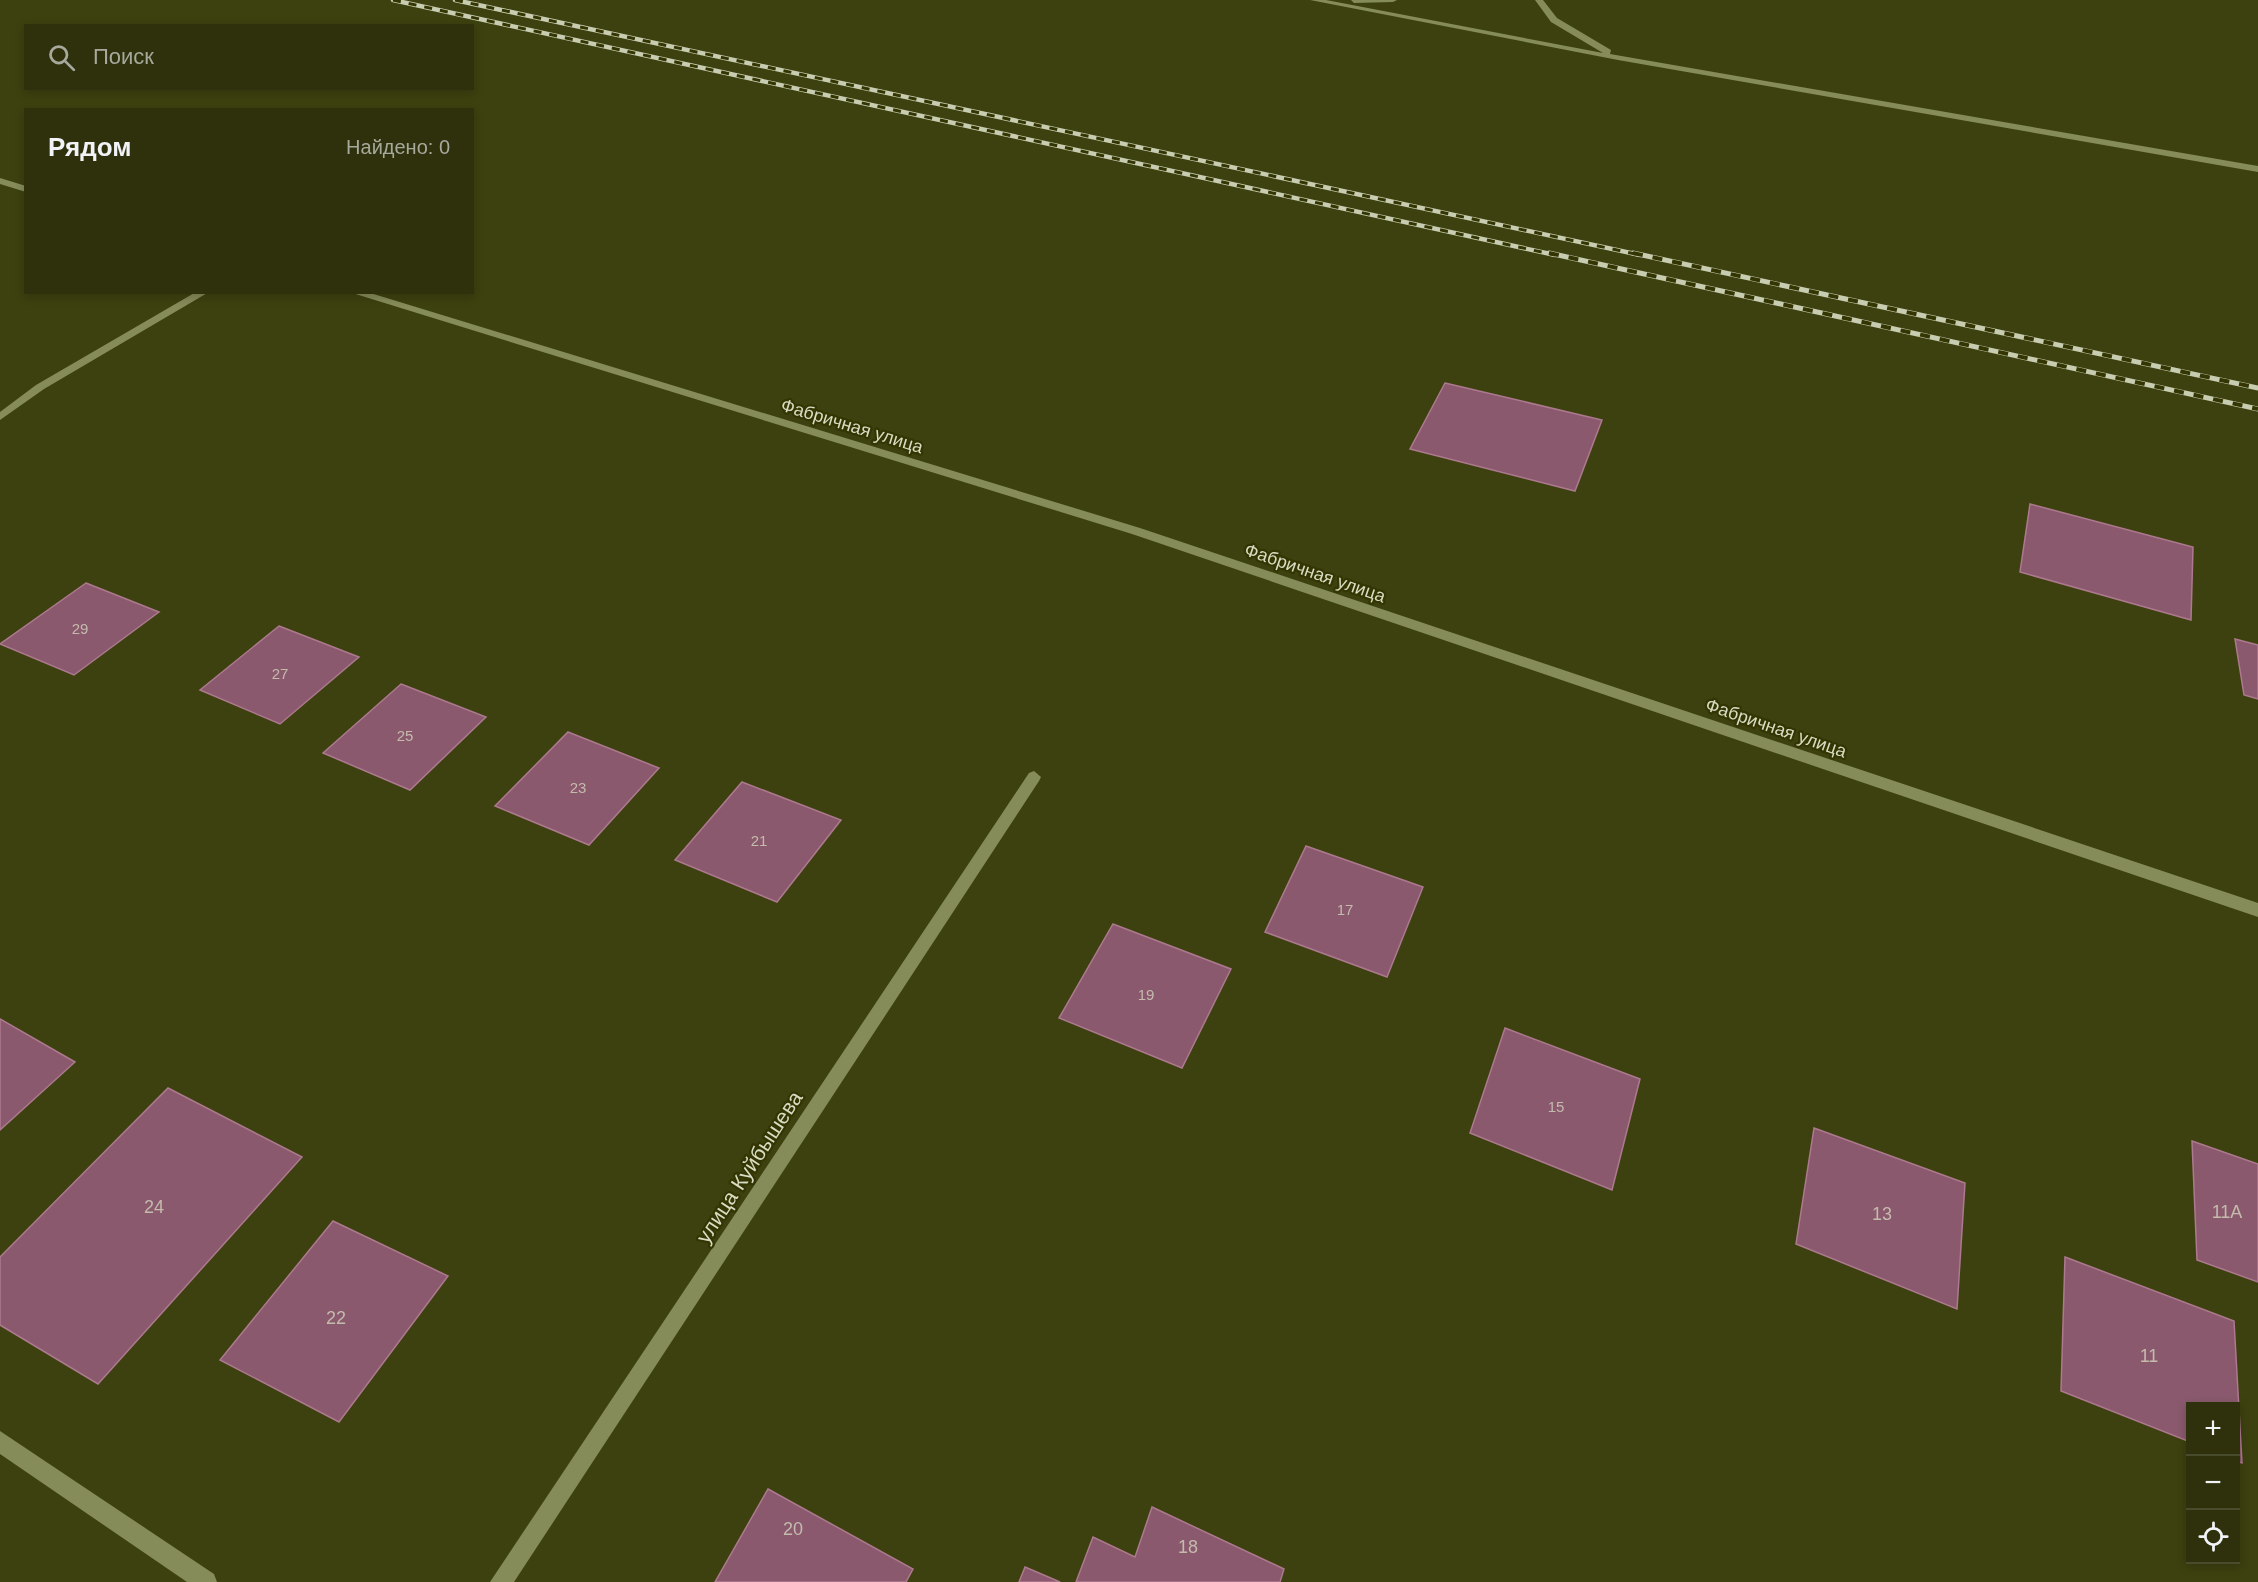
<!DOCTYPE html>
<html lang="ru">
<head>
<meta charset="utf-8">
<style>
  body { margin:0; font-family:Helvetica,sans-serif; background:#363914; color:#f1f3f6 }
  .controls { position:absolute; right:18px; bottom:18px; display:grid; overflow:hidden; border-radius:0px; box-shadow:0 3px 9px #0003 }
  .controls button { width:54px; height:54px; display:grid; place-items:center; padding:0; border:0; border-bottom:2px solid #494c2c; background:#2e310b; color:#f1f3f6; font:30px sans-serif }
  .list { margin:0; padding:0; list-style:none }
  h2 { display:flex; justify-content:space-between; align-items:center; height:78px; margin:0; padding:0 24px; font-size:26px }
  h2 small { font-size:20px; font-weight:400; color:#a7a99d }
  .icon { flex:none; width:33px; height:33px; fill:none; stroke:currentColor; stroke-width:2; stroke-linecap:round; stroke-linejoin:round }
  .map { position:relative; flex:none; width:2258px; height:1582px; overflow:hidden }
  .search { position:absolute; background:#2e310b; box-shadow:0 3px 9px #0003; left:24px; top:24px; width:450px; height:66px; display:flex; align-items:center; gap:15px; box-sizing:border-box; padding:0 21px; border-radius:0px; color:#a7a99d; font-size:22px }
  .panel { position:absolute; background:#2e310b; box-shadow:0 3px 9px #0003; left:24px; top:108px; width:450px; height:186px; border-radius:0px }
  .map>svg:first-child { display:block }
  .building { fill:#8a596d; stroke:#ad798e; stroke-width:1.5 }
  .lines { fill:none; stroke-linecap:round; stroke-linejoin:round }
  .minor { fill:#858b59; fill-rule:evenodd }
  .rail-far1-casing { stroke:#c8ccb0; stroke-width:4.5 }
  .rail-casing { stroke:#c8ccb0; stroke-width:5 }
  .rail-far1 { stroke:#333602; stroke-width:3; stroke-dasharray:8; stroke-linecap:butt }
  .rail { stroke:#333602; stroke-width:4; stroke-dasharray:10; stroke-linecap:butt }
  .labels { text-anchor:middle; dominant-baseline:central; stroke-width:4.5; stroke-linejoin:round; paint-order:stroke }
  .number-label { font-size:15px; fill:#c4bbad }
  .street-label { font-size:18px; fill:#d8dcc2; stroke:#333602 }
  .near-number-label { font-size:18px; fill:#c4bbad }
  .near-street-label { font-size:21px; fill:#d8dcc2; stroke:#333602 }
</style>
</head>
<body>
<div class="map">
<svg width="2258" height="1582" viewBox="0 0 2258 1582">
  <rect width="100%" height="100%" fill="#3d410f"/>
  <g class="building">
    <path d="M1445,383L1602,420L1575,491L1410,449Z"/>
    <path d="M2030,504L2193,547L2191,620L2020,572Z"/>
    <path d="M86,583L159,612L74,675L0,644Z"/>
    <path d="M279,626L359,657L280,724L200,690Z"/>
    <path d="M2235,639L2258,645V699L2244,695Z"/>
    <path d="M401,684L486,717L410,790L323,753Z"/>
    <path d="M568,732L659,768L589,845L495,806Z"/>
    <path d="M742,782L841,820L777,902L675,860Z"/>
    <path d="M1306,846L1423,887L1387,977L1265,932Z"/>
    <path d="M1113,924L1231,969L1182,1068L1059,1018Z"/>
    <path d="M0,1019L75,1062L0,1130Z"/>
    <path d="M1505,1028L1640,1079L1612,1190L1470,1133Z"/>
    <path d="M168,1088L302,1157L98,1384L0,1325V1257Z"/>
    <path d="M1814,1128L1965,1183L1957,1309L1796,1244Z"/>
    <path d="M2192,1141L2258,1164V1282L2197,1260Z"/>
    <path d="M333,1221L448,1276L339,1422L220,1360Z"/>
    <path d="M2065,1257L2234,1321L2242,1463L2236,1461V1406H2190V1442L2061,1391Z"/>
    <path d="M768,1489L913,1569L906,1582H715Z"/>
    <path d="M1152,1507L1284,1569L1280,1582H1076L1093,1537L1135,1557Z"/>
    <path d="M1025,1567L1060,1582H1019Z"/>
  </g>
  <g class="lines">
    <g class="minor">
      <path d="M1310,0H1326L1603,53L1551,22L1535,0H1543L1557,18L1611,50L1610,54L2258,166V172L1618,60Z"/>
      <path d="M1351,0H1397L1393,2L1354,3Z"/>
      <path d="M0,178L26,186V192L0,184Z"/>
      <path d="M196,292H209L44,389L0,420V412L36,385Z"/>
      <path d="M349,292H367L1140,528L2258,903V917L1132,534Z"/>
      <path d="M1034,771L1041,777L1039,781L514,1582H490L1029,773Z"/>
      <path d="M0,1431L214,1574L217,1582H187L0,1454Z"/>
    </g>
    <g class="rail-far1-casing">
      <g id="rail-far1">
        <path d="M393,0L1555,255"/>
        <path d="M455,0L1640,255"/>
      </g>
    </g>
    <g class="rail-casing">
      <g id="rail">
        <path d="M1549,253L2258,409"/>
        <path d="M1633,253L2258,388"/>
      </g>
    </g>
    <use href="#rail-far1" class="rail-far1"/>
    <use href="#rail" class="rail"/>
  </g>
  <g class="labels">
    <g class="number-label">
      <text x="80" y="628">29</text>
      <text x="280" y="673">27</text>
      <text x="405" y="735">25</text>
      <text x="578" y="787">23</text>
      <text x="759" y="840">21</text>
      <text x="1345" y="909">17</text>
      <text x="1146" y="994">19</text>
      <text x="1556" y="1106">15</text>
    </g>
    <g class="street-label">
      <text transform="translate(852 426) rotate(17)">Фабричная улица</text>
      <text transform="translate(1315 573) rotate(19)">Фабричная улица</text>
      <text transform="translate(1776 728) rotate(19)">Фабричная улица</text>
    </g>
    <g class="near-number-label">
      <text x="154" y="1207">24</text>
      <text x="2227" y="1212">11А</text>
      <text x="1882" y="1214">13</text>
      <text x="336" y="1318">22</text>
      <text x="2149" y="1356">11</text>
      <text x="793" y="1529">20</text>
      <text x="1188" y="1547">18</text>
    </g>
    <g class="near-street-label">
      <text transform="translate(749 1167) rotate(-57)">улица Куйбышева</text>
    </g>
  </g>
</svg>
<div class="controls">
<button>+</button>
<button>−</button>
<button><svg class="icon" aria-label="locate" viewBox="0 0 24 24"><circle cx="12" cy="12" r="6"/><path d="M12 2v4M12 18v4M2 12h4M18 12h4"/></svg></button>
</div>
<div class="search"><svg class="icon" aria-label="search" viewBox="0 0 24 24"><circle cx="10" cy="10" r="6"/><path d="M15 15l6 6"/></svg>Поиск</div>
<section class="panel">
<h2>Рядом<small>Найдено: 0</small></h2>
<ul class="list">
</ul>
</section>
</div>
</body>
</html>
